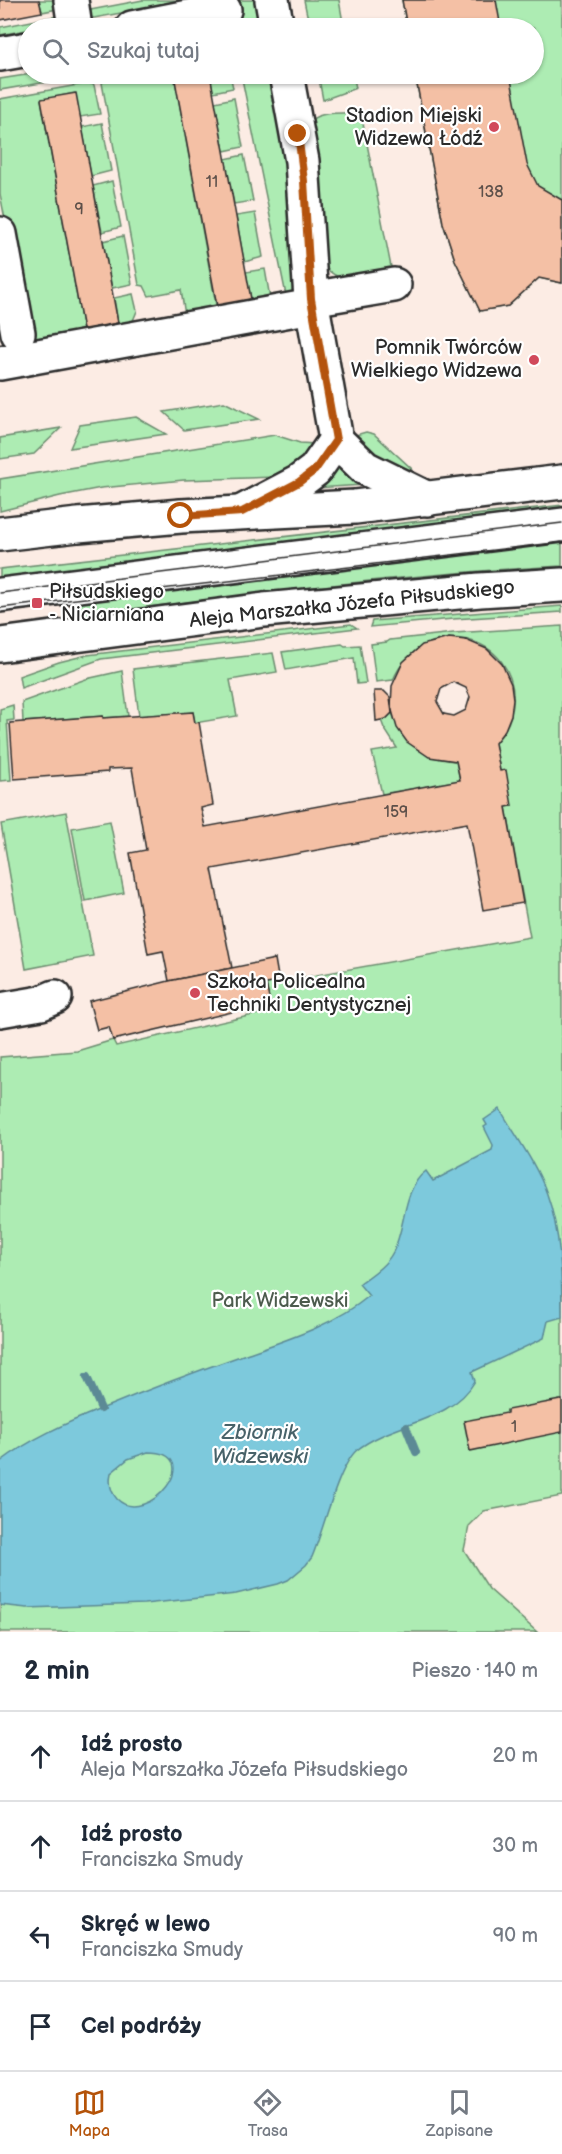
<!DOCTYPE html>
<html lang="pl">
<head>
<meta charset="utf-8">
<style>
  body { margin:0; font-family:"Balsamiq Sans",sans-serif; background:#f2f2f3; color:#1f2937 }
  .stop { position:absolute; width:18px; height:18px; margin:-14px; border:4px solid #b45309; border-radius:50%; background:#fff }
  .stop.end { background:#b45309; border-color:#fff; box-shadow:0 2px 6px #0008 }
  .list { margin:0; padding:0; list-style:none }
  h2 { display:flex; justify-content:space-between; align-items:center; height:78px; margin:0; padding:0 24px; font-size:26px }
  h2 small { font-size:20px; font-weight:400; color:#747a83 }
  .list li { display:grid; grid-template-columns:39px 1fr auto; gap:18px; align-items:center; box-sizing:border-box; height:90px; padding:0 24px; border-top:2px solid #e0e1e3 }
  .list b { display:block; font-size:22px; white-space:nowrap }
  .list p { margin:0; font-size:20px; white-space:nowrap; color:#747a83 }
  .list em { font-size:20px; font-style:normal; color:#747a83 }
  .icon { flex:none; width:33px; height:33px; fill:none; stroke:currentColor; stroke-width:2; stroke-linecap:round; stroke-linejoin:round }
  .map { position:relative; flex:none; width:562px; height:1632px; overflow:hidden }
  .search { position:absolute; background:#fff; box-shadow:0 2px 4px #0004; left:18px; right:18px; top:18px; height:66px; display:flex; align-items:center; gap:15px; box-sizing:border-box; padding:0 21px; border-radius:33px; color:#747a83; font-size:22px }
  .sheet { height:438px; background:#fff }
  nav { display:flex; justify-content:space-around; align-items:center; box-sizing:border-box; height:84px; border-top:2px solid #e0e1e3; background:#fff; font-size:16px; color:#747a83 }
  nav a { display:grid; justify-items:center; gap:3px }
  nav .on { color:#b45309 }
  .map>svg:first-child { display:block }
  .green { fill:#adecb3; stroke:#6c8c6f; stroke-width:1.5 }
  .water { fill:#7dc9dc; stroke:#5c8a95; stroke-width:1.5; fill-rule:evenodd }
  .lines { fill:none; stroke-linecap:round; stroke-linejoin:round }
  .stream { stroke:#5c8a95; stroke-width:8 }
  .building { fill:#f4c0a5; stroke:#2b2b2b; stroke-width:1.5; fill-rule:evenodd }
  .minor-casing { stroke:#2b2b2b; stroke-width:38 }
  .major-casing { stroke:#2b2b2b; stroke-width:38 }
  .minor { stroke:#fff; stroke-width:33 }
  .major { stroke:#fff; stroke-width:33 }
  .tram { stroke:#2b2b2b; stroke-width:1.5 }
  .route { stroke:#b45309; stroke-width:8 }
  .poi-dot { fill:#d1495b; stroke:#fff; stroke-width:2 }
  .labels { text-anchor:middle; dominant-baseline:central; stroke-width:4.5; stroke-linejoin:round; paint-order:stroke }
  .number-label { font-size:16px; fill:#5d504a }
  .poi-label { font-size:20px; fill:#2b2b2b; stroke:#fff; text-anchor:end }
  .street-label { font-size:20px; fill:#2b2b2b; stroke:#fff }
  .park-label { font-size:20px; fill:#4c5b4d; stroke:#fff }
  .water-label { font-size:21px; font-style:italic; fill:#486269; stroke:#fff }
</style>
</head>
<body>
<div class="map">
<svg width="562" height="1632" viewBox="0 0 562 1632">
  <rect width="100%" height="100%" fill="#fcece4"/>
  <filter id="ink" filterUnits="userSpaceOnUse"><feTurbulence type="fractalNoise" baseFrequency=".0167" numOctaves="2"/><feDisplacementMap in="SourceGraphic" scale="12" xChannelSelector="R" yChannelSelector="G"/><feConvolveMatrix kernelMatrix="1 2 1 2 8 2 1 2 1" color-interpolation-filters="sRGB"/></filter>
  <g filter="url(#ink)">
    <g class="green">
      <path d="M39,0H64L62,8L42,12Z"/>
      <path d="M143,0H191L94,18L89,17L85,11Z"/>
      <path d="M227,0H259L265,28H232Z"/>
      <path d="M304,0H339L344,28H329L307,15Z"/>
      <path d="M402,0H562V283L539,278L508,306L480,311L455,260L443,223L415,74H534V28H407Z"/>
      <path d="M63,15L62,22L58,24L0,35V27Z"/>
      <path d="M32,74H94L0,90V79Z"/>
      <path d="M138,74H182L174,75L216,305L251,299L246,272L265,269L270,298L185,315L181,290L149,296L144,286L139,285L102,83L106,79Z"/>
      <path d="M210,74H230L233,88L213,92Z"/>
      <path d="M241,74H273L289,162L295,293L287,300Z"/>
      <path d="M318,74H353L356,88L323,100Z"/>
      <path d="M89,83L94,85L100,114L80,117L75,93L41,100L83,330L118,323L114,298L133,294L137,311L132,323L33,344L28,336L0,194V99Z"/>
      <path d="M234,98L243,147L224,151L215,102Z"/>
      <path d="M361,113L392,272C364,277 343,289 323,265L311,120C323,110 346,114 361,113Z"/>
      <path d="M102,123L111,171L91,176L82,127Z"/>
      <path d="M244,155L253,201L234,204L225,159Z"/>
      <path d="M112,181L121,227L102,232L93,186Z"/>
      <path d="M255,213L263,257L244,262L236,216Z"/>
      <path d="M123,236L132,284L112,288L103,241Z"/>
      <path d="M224,402L259,419L184,430L164,412Z"/>
      <path d="M136,417L166,434L70,448L80,425Z"/>
      <path d="M61,428L34,454L0,459V438Z"/>
      <path d="M366,432L374,434L412,469C380,472 373,456 352,436Z"/>
      <path d="M275,435L300,443L315,444L304,461L275,477L184,480L101,488L60,496L0,511V479Z"/>
      <path d="M336,459L363,485L316,488Z"/>
      <path d="M562,505V517L0,589V569Z"/>
      <path d="M562,532V566C399,574 237,596 76,616L74,603L86,601L85,592Z"/>
      <path d="M562,606V612L453,619L370,627L372,621Z"/>
      <path d="M351,624L357,628L101,659L21,688L19,676L59,662L87,655Z"/>
      <path d="M562,626V1496L484,1511L469,1526L464,1550L489,1589L537,1632H0V1057L77,1051L113,1040L116,1046L271,1011L266,984L530,937L506,807L512,806L500,771L495,743C505,733 511,720 513,706C520,633 423,611 393,680L376,682L371,644L387,642L390,640L454,633Z"/>
      <path d="M342,644L345,646L360,645L366,683L357,684L354,658L286,670L282,652Z"/>
      <path d="M273,653L277,672L230,680L237,716L195,723L193,712L139,716L133,669Z"/>
      <path d="M122,671L128,716L103,718V716L23,722L22,702L86,679Z"/>
      <path d="M13,705L14,720L7,721L11,780L0,781V709Z"/>
      <path d="M392,713C402,744 424,759 456,761L460,780L382,794L372,752L397,748L384,728L381,720L386,719Z"/>
      <path d="M66,812L93,956L26,969L1,824Z"/>
      <path d="M110,821L124,893L85,901L72,828Z"/>
    </g>
    <path class="water" d="M500,1109C515,1135 537,1165 547,1194C561,1233 562,1276 562,1317L548,1321L544,1338L472,1372L475,1381C451,1423 392,1422 357,1450C338,1466 323,1532 312,1557L306,1565L288,1580L278,1584L236,1594L144,1604L27,1608L0,1605V1462C30,1439 66,1423 101,1409C149,1389 197,1371 246,1354C289,1339 334,1325 369,1296L359,1284C371,1275 386,1266 393,1252C406,1228 402,1189 426,1171L433,1181L492,1150L493,1145L484,1127L487,1125L484,1120ZM148,1452C209,1452 147,1529 117,1499C111,1492 109,1482 111,1473L128,1459Z"/>
    <g class="lines">
      <g class="stream">
        <path d="M87,1377L101,1409"/>
        <path d="M406,1427L416,1452"/>
      </g>
    </g>
    <g class="building">
      <path d="M0,0H39L42,12L0,20Z"/>
      <path d="M402,0H496L501,28H407Z"/>
      <path d="M182,74H210L251,299L217,306L174,75Z"/>
      <path d="M415,74H510L527,164L538,186L562,200V283L539,278L508,306L480,311L455,260L443,223Z"/>
      <path d="M76,93L118,323L83,330L41,99Z"/>
      <path d="M449,638L466,640L487,649L502,664L511,684L513,699L511,715L505,730L495,743L500,771L506,770L512,806L506,807L523,903L483,910L467,823L212,869L232,968L169,981L163,951L148,954L130,853L146,850L132,768L108,769V772L14,779L10,723L103,716V718L193,712L195,723L199,722L213,805L201,808L205,827L460,780L456,761L429,757L407,742L397,728L391,707L392,686L403,662L422,645ZM453,682L466,688L470,697L466,710L454,716L444,714L437,702L441,689Z"/>
      <path d="M374,691H384L390,697L392,713L386,719L376,721Z"/>
      <path d="M275,959L279,982L266,984L270,1003L113,1040L109,1027L97,1030L89,1001L169,981Z"/>
      <path d="M560,1400H562V1432L470,1451L464,1421L507,1413V1410Z"/>
    </g>
    <g class="lines">
      <g class="minor-casing">
        <g id="minor">
          <path d="M71,0L75,28"/>
          <path d="M272,0L277,28"/>
          <path d="M132,28L224,10"/>
          <path d="M0,54L28,49"/>
          <path d="M286,74L302,161L311,299L336,440L365,468L428,499"/>
          <path d="M0,234L18,333"/>
          <path d="M311,299L394,285"/>
          <path d="M0,363L312,306"/>
          <path d="M242,512L299,482L315,470L336,440"/>
          <path d="M0,595L562,525"/>
          <path d="M0,1010L41,1003L55,997"/>
        </g>
      </g>
      <g class="major-casing">
        <g id="major">
          <path d="M0,534L78,525L181,516L355,507L562,482"/>
          <path d="M0,645L264,610L480,590L562,585"/>
        </g>
      </g>
      <use href="#minor" class="minor"/>
      <use href="#major" class="major"/>
      <g class="tram">
        <path d="M0,593L562,523"/>
        <path d="M0,608L562,542"/>
      </g>
    </g>
  </g>
  <g class="lines" filter="url(#ink)">
    <path class="route" d="M181,516L242,512L299,482L315,470L336,440L311,299L304,181L298,134"/>
  </g>
  <g class="poi-dot">
    <circle cx="494" cy="127" r="6"/>
    <circle cx="534" cy="360" r="6"/>
    <rect x="31" y="597" width="12" height="12" rx="3"/>
    <circle cx="195" cy="993" r="6"/>
  </g>
  <g class="labels">
    <g class="number-label">
      <text x="212" y="182">11</text>
      <text x="491" y="192">138</text>
      <text x="79" y="209">9</text>
      <text x="396" y="812">159</text>
      <text x="514" y="1427">1</text>
    </g>
    <g class="poi-label">
      <text x="482" y="116">Stadion Miejski<tspan x="482" dy="23">Widzewa Łódź</tspan></text>
      <text x="522" y="348">Pomnik Twórców<tspan x="522" dy="23">Wielkiego Widzewa</tspan></text>
      <text x="49" y="592" text-anchor="start">Piłsudskiego<tspan x="49" dy="23">- Niciarniana</tspan></text>
      <text x="207" y="982" text-anchor="start">Szkoła Policealna<tspan x="207" dy="23">Techniki Dentystycznej</tspan></text>
    </g>
    <g class="street-label">
      <text transform="translate(352 604) rotate(-6)">Aleja Marszałka Józefa Piłsudskiego</text>
    </g>
    <g class="park-label">
      <text x="280" y="1301">Park Widzewski</text>
    </g>
    <g class="water-label">
      <text x="260" y="1432">Zbiornik<tspan x="260" dy="24">Widzewski</tspan></text>
    </g>
  </g>
</svg>
<div class="stop" style="left:181px;top:516px"></div>
<div class="stop end" style="left:298px;top:134px"></div>
<div class="search"><svg class="icon" aria-label="search" viewBox="0 0 24 24"><circle cx="10" cy="10" r="6"/><path d="M15 15l6 6"/></svg>Szukaj tutaj</div>
</div>
<section class="sheet">
<h2>2 min<small>Pieszo · 140 m</small></h2>
<ul class="list">
<li><svg class="icon" aria-label="ahead" viewBox="0 0 24 24"><path d="M12 20V5M6 11l6-6 6 6"/></svg><div><b>Idź prosto</b><p>Aleja Marszałka Józefa Piłsudskiego</p></div><em>20 m</em></li>
<li><svg class="icon" aria-label="ahead" viewBox="0 0 24 24"><path d="M12 20V5M6 11l6-6 6 6"/></svg><div><b>Idź prosto</b><p>Franciszka Smudy</p></div><em>30 m</em></li>
<li><svg class="icon" aria-label="left" viewBox="0 0 24 24"><path d="M17 20v-9H6M10 6l-5 5 5 5"/></svg><div><b>Skręć w lewo</b><p>Franciszka Smudy</p></div><em>90 m</em></li>
<li><svg class="icon" aria-label="arrive" viewBox="0 0 24 24"><path d="M6 21V4h12l-3 4 3 4H6"/></svg><div><b>Cel podróży</b></div></li>
</ul>
</section>
<nav>
<a class="on"><svg class="icon" aria-label="map" viewBox="0 0 24 24"><path d="M3 6l6-2 6 2 6-2v14l-6 2-6-2-6 2zM9 4v14M15 6v14"/></svg>Mapa</a>
<a><svg class="icon" aria-label="directions" viewBox="0 0 24 24"><path d="M12 3l9 9-9 9-9-9zM9 14v-3h6M13 9l2 2-2 2"/></svg>Trasa</a>
<a><svg class="icon" aria-label="saved" viewBox="0 0 24 24"><path d="M7 4h10v16l-5-4-5 4z"/></svg>Zapisane</a>
</nav>
</body>
</html>
